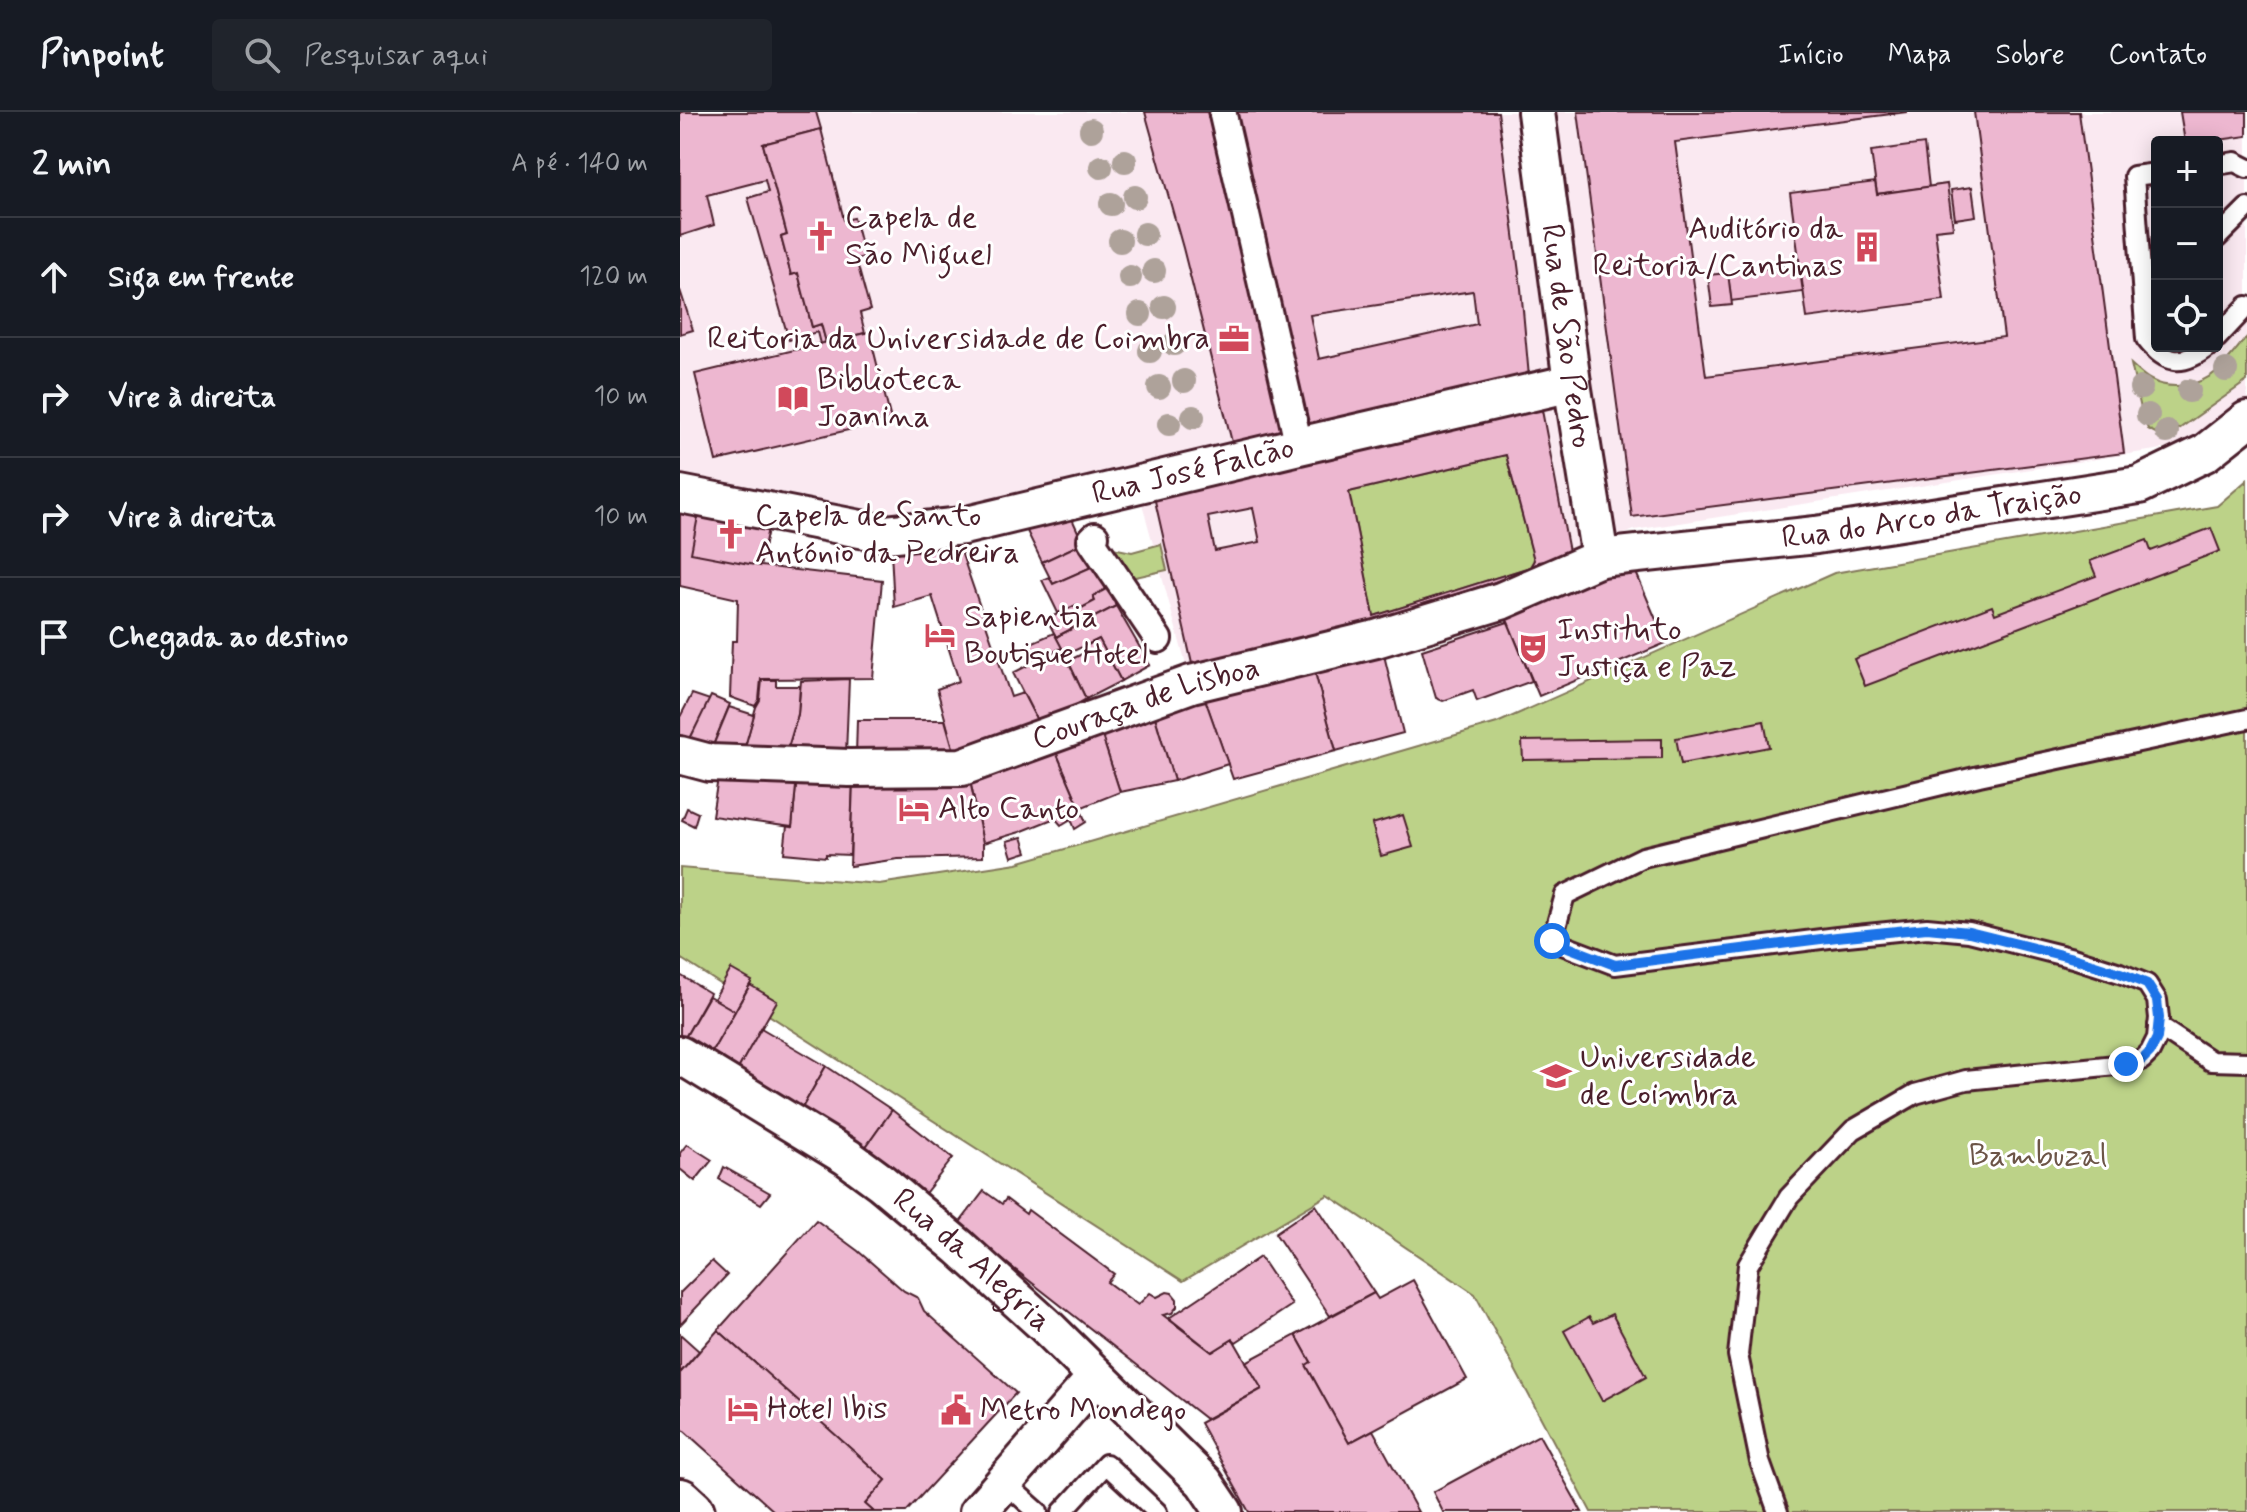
<!DOCTYPE html>
<html lang="pt">
<head>
<meta charset="utf-8">
<style>
  body { margin:0; font-family:Mynerve,sans-serif; background:#20242c; color:#f1f3f6 }
  .controls { position:absolute; right:24px; top:24px; display:grid; overflow:hidden; border-radius:8px; box-shadow:0 4px 20px #0003 }
  .controls button { width:72px; height:72px; display:grid; place-items:center; padding:0; border:0; border-bottom:2px solid #363941; background:#171b24; color:#f1f3f6; font:40px sans-serif }
  .stop { position:absolute; width:24px; height:24px; margin:-18px; border:6px solid #1a73e8; border-radius:50%; background:#fff }
  .stop.end { background:#1a73e8; border-color:#fff; box-shadow:0 2px 8px #0008 }
  .list { margin:0; padding:0; list-style:none }
  h2 { display:flex; justify-content:space-between; align-items:center; height:104px; margin:0; padding:0 32px; font-size:34px }
  h2 small { font-size:26px; font-weight:400; color:#9ea1a6 }
  .list li { display:grid; grid-template-columns:52px 1fr auto; gap:24px; align-items:center; box-sizing:border-box; height:120px; padding:0 32px; border-top:2px solid #363941 }
  .list b { display:block; font-size:30px; white-space:nowrap }
  .list em { font-size:26px; font-style:normal; color:#9ea1a6 }
  .icon { flex:none; width:44px; height:44px; fill:none; stroke:currentColor; stroke-width:2; stroke-linecap:round; stroke-linejoin:round }
  .map { position:relative; flex:none; width:1567px; height:1400px; overflow:hidden }
  header { display:flex; align-items:center; gap:48px; box-sizing:border-box; height:112px; padding:0 40px; background:#171b24; border-bottom:2px solid #363941 }
  header strong { font-size:38px }
  nav { display:flex; gap:44px; margin-inline-start:auto; font-size:28px }
  .search { width:560px; height:72px; background:#20242c; display:flex; align-items:center; gap:20px; box-sizing:border-box; padding:0 28px; border-radius:8px; color:#9ea1a6; font-size:30px }
  main { display:flex }
  aside { flex:1; background:#171b24 }
  .map>svg:first-child { display:block }
  .built { fill:#fae9f1; fill-rule:evenodd }
  .green { fill:#bcd288; stroke:#83785a; stroke-width:2 }
  .building { fill:#edb7d0; stroke:#4a1f2b; stroke-width:2; fill-rule:evenodd }
  .lines { fill:none; stroke-linecap:round; stroke-linejoin:round }
  .service-casing { stroke:#4a1f2b; stroke-width:24 }
  .pedestrian-casing { stroke:#4a1f2b; stroke-width:32 }
  .minor-casing { stroke:#4a1f2b; stroke-width:42 }
  .secondary-casing { stroke:#4a1f2b; stroke-width:50 }
  .service { stroke:#fff; stroke-width:18 }
  .pedestrian { stroke:#fff; stroke-width:26 }
  .minor { stroke:#fff; stroke-width:36 }
  .secondary { stroke:#fff; stroke-width:44 }
  .tree { fill:#aea29a }
  .route { stroke:#1a73e8; stroke-width:10 }
  .labels { text-anchor:middle; dominant-baseline:central; stroke-width:6; stroke-linejoin:round; paint-order:stroke }
  .poi-label { font-size:32px; fill:#4a1f2b; stroke:#fff; text-anchor:start }
  .street-label { font-size:32px; fill:#4a1f2b; stroke:#fff }
  .park-label { font-size:32px; fill:#6c5547; stroke:#fff }
</style>
</head>
<body>
<header>
<strong>Pinpoint</strong>
<div class="search"><svg class="icon" aria-label="search" viewBox="0 0 24 24"><circle cx="10" cy="10" r="6"/><path d="M15 15l6 6"/></svg>Pesquisar aqui</div>
<nav><a>Início</a><a>Mapa</a><a>Sobre</a><a>Contato</a></nav>
</header>
<main>
<aside>
<h2>2 min<small>A pé · 140 m</small></h2>
<ul class="list">
<li><svg class="icon" aria-label="ahead" viewBox="0 0 24 24"><path d="M12 20V5M6 11l6-6 6 6"/></svg><div><b>Siga em frente</b></div><em>120 m</em></li>
<li><svg class="icon" aria-label="right" viewBox="0 0 24 24"><path d="M7 20v-9h11M14 6l5 5-5 5"/></svg><div><b>Vire à direita</b></div><em>10 m</em></li>
<li><svg class="icon" aria-label="right" viewBox="0 0 24 24"><path d="M7 20v-9h11M14 6l5 5-5 5"/></svg><div><b>Vire à direita</b></div><em>10 m</em></li>
<li><svg class="icon" aria-label="arrive" viewBox="0 0 24 24"><path d="M6 21V4h12l-3 4 3 4H6"/></svg><div><b>Chegada ao destino</b></div></li>
</ul>
</aside>
<div class="map">
<svg width="1567" height="1400" viewBox="0 0 1567 1400">
  <rect width="100%" height="100%" fill="#fff"/>
  <filter id="ink" filterUnits="userSpaceOnUse"><feTurbulence type="fractalNoise" baseFrequency=".0125" numOctaves="2"/><feDisplacementMap in="SourceGraphic" scale="16" xChannelSelector="R" yChannelSelector="G"/><feConvolveMatrix kernelMatrix="1 2 1 2 8 2 1 2 1" color-interpolation-filters="sRGB"/></filter>
  <g filter="url(#ink)">
    <path class="built" d="M0,0H1567V324L954,418L819,477L509,564L455,366L206,413L0,375ZM1477,30H1537V234H1477Z"/>
    <g class="green">
      <path d="M1567,225V269L1496,319L1481,324L1468,317L1463,306L1451,252C1457,257 1463,264 1471,268C1491,279 1520,274 1537,259C1548,249 1557,236 1567,225Z"/>
      <path d="M826,343L854,448L850,455L694,504L669,380Z"/>
      <path d="M1567,368V1400H911L795,1182L648,1083L503,1169L0,846V756L199,772L337,751L817,611L1154,461L1537,394Z"/>
      <path d="M481,432L487,458L447,467L423,434L452,440Z"/>
    </g>
    <g class="building">
      <path d="M0,0H136L141,17L83,32L107,123L101,125L111,163L118,161L132,215L141,212L146,230L140,232L137,220L109,228L68,86L88,80L85,68L27,83L34,113L0,124Z"/>
      <path d="M465,0H527L544,61L604,318L552,330L503,136Z"/>
      <path d="M556,0H818L841,176L849,265L626,317L600,207ZM793,179L797,212L639,247L630,203Z"/>
      <path d="M898,0H1227L995,30L1026,264L1324,225L1294,0H1399L1444,341L952,405Z"/>
      <path d="M1500,0H1567V24L1525,30H1505Z"/>
      <path d="M141,17L164,108L174,106L184,145L176,147L190,198L180,201L185,221L146,230L141,212L132,215L118,161L111,163L101,125L107,123L83,32Z"/>
      <path d="M1244,32L1249,75L1197,82L1191,39Z"/>
      <path d="M1195,70L1197,82L1267,72L1273,116L1255,118L1264,188L1127,206L1110,81Z"/>
      <path d="M1292,75L1296,104L1275,107L1271,78Z"/>
      <path d="M1119,152L1123,180L1051,189L1048,161Z"/>
      <path d="M1048,161L1052,193L1032,195L1028,163Z"/>
      <path d="M0,178L13,218L0,222Z"/>
      <path d="M189,220L211,308L36,349L15,262Z"/>
      <path d="M861,293L890,445L858,450L853,458L690,509L628,533L513,556L473,380ZM826,343L854,448L850,455L694,504L669,380ZM573,396L580,430L535,439L528,405Z"/>
      <path d="M0,390L90,407L80,454L202,468L193,566L81,567L79,588L75,594L50,585L52,529H57L58,487L0,474Z"/>
      <path d="M20,394L90,407L80,454L11,441Z"/>
      <path d="M389,400L403,431L362,450L343,411Z"/>
      <path d="M1531,416L1540,439L1185,574L1174,547L1312,494L1315,502L1416,464L1410,449L1467,428L1471,439Z"/>
      <path d="M276,425L331,585L343,581L360,614L275,643L257,577L279,569L252,484L214,495L211,439Z"/>
      <path d="M403,431L416,453L373,472L362,450Z"/>
      <path d="M952,451L986,531L859,584L825,504Z"/>
      <path d="M416,453L428,476L413,484L415,489L398,498L396,493L378,501L362,468L369,465L373,472Z"/>
      <path d="M428,476L436,494L376,525L367,507L396,493L398,498L415,489L413,484Z"/>
      <path d="M436,494L470,553L441,569L419,527L385,543L376,525Z"/>
      <path d="M828,510L852,569L797,589L793,578L763,589L756,586L742,538Z"/>
      <path d="M374,521L382,536L351,551L344,534Z"/>
      <path d="M419,527L441,569L406,587L388,549L406,540L404,535Z"/>
      <path d="M382,536L406,587L360,614L333,561Z"/>
      <path d="M703,539L723,621L656,639L634,557Z"/>
      <path d="M634,557L656,639L553,667L525,587Z"/>
      <path d="M169,567L166,641L107,639L118,602L121,569Z"/>
      <path d="M82,568H96V574H120L118,602L107,639L64,638L76,595L80,588Z"/>
      <path d="M12,582L30,588L9,629L0,626V605Z"/>
      <path d="M31,584L50,592L32,636L9,629Z"/>
      <path d="M525,587L548,652L494,669L475,605Z"/>
      <path d="M49,595L74,603L64,638L32,636Z"/>
      <path d="M475,605L494,669L440,680L422,624Z"/>
      <path d="M177,608H265L275,643H176Z"/>
      <path d="M1084,609L1089,635L1001,652L996,626Z"/>
      <path d="M422,624L440,680L400,696L376,640Z"/>
      <path d="M982,627V646L843,648L842,629Z"/>
      <path d="M376,640L406,710L395,717L391,707L381,713L375,706L340,720L303,731L289,664Z"/>
      <path d="M117,664L173,670L170,743L146,742V745L104,741L107,714L112,715Z"/>
      <path d="M117,664L112,715L32,704L38,666Z"/>
      <path d="M289,664L303,731V745L218,747L170,754L173,670Z"/>
      <path d="M7,696L18,701L14,714L2,708Z"/>
      <path d="M723,703L733,735L701,744L692,712Z"/>
      <path d="M342,725L347,740L332,745L327,729Z"/>
      <path d="M51,857L72,869L55,899L34,887Z"/>
      <path d="M0,863L30,881L3,929L0,927Z"/>
      <path d="M70,873L97,889L57,959L30,943Z"/>
      <path d="M29,884L55,899L30,943L3,929Z"/>
      <path d="M81,916L146,954L122,996L57,959Z"/>
      <path d="M146,954L212,998L183,1039L122,996Z"/>
      <path d="M212,998L273,1046L242,1085L183,1039Z"/>
      <path d="M7,1032L32,1048L15,1069L0,1057V1041Z"/>
      <path d="M44,1055L90,1081L81,1092L39,1067Z"/>
      <path d="M304,1079L322,1092L326,1087L346,1102L348,1098L434,1162L427,1170L458,1193L470,1181L477,1185L487,1180L492,1181L497,1187V1195L492,1201L483,1203L532,1240L553,1227L582,1277L526,1307L278,1113Z"/>
      <path d="M636,1093L694,1181L650,1204L595,1121Z"/>
      <path d="M136,1108L178,1139L224,1179L238,1186L244,1199L336,1281L226,1400H194L185,1392L206,1368L38,1218Z"/>
      <path d="M580,1145L612,1193L556,1230L553,1227L532,1240L489,1206Z"/>
      <path d="M32,1149L47,1163L0,1213V1181Z"/>
      <path d="M733,1168L787,1267L669,1331L626,1253L631,1250L616,1223L694,1181L698,1187Z"/>
      <path d="M932,1202L966,1265L922,1289L884,1219L909,1205L913,1211Z"/>
      <path d="M38,1218L206,1368L185,1392L194,1400H95L0,1315V1261Z"/>
      <path d="M0,1222L19,1239L0,1261Z"/>
      <path d="M616,1223L631,1250L626,1253L669,1331L693,1318L738,1400H569L520,1311L582,1277L566,1250Z"/>
      <path d="M859,1323L902,1400H763L753,1380Z"/>
    </g>
    <g class="lines">
      <g class="service-casing">
        <g id="service">
          <path d="M1537,53L1555,50L1567,56"/>
          <path d="M1477,61L1454,64L1466,227C1486,253 1503,255 1529,234"/>
          <path d="M1537,126L1567,96"/>
          <path d="M1537,226L1567,194"/>
          <path d="M1478,914L1531,949L1567,950"/>
          <path d="M324,1370L358,1400"/>
          <path d="M382,1400L426,1352L477,1400"/>
          <path d="M1098,1400L1080,1350L1058,1243L1068,1153L1109,1085L1173,1018L1235,982L1286,968L1446,952L1462,948L1470,940L1477,926L1479,906L1477,888L1467,872L1440,861L1393,846L1289,820L1247,816L1157,825L935,853L872,829L885,783L963,745L1299,664L1567,607"/>
        </g>
      </g>
      <g class="pedestrian-casing">
        <g id="pedestrian">
          <path d="M543,3L619,334"/>
          <path d="M415,424L411,428L478,527"/>
        </g>
      </g>
      <g class="minor-casing">
        <g id="minor">
          <path id="s1" d="M856,0L892,271L920,446"/>
          <path id="s2" d="M0,382L206,422L283,414L619,334L892,271"/>
          <path id="s3" d="M0,643L30,651L169,656L282,655L511,572L696,527L821,489L920,446L1136,423L1459,373L1525,341L1567,308"/>
          <path id="s4" d="M0,943L167,1045L201,1070L279,1135L366,1214L524,1370L544,1400"/>
          <path d="M298,1400L416,1265"/>
        </g>
      </g>
      <g class="secondary-casing">
        <path id="secondary" d="M0,1389L12,1400"/>
      </g>
      <use href="#service" class="service"/>
      <use href="#pedestrian" class="pedestrian"/>
      <use href="#minor" class="minor"/>
      <use href="#secondary" class="secondary"/>
    </g>
    <g class="tree">
      <circle cx="411" cy="18" r="12"/>
      <circle cx="445" cy="49" r="12"/>
      <circle cx="421" cy="55" r="12"/>
      <circle cx="455" cy="85" r="12"/>
      <circle cx="431" cy="92" r="12"/>
      <circle cx="465" cy="122" r="12"/>
      <circle cx="440" cy="129" r="12"/>
      <circle cx="474" cy="159" r="12"/>
      <circle cx="450" cy="165" r="12"/>
      <circle cx="484" cy="195" r="12"/>
      <circle cx="460" cy="202" r="12"/>
      <circle cx="494" cy="232" r="12"/>
      <circle cx="470" cy="239" r="12"/>
      <circle cx="1546" cy="258" r="12"/>
      <circle cx="504" cy="269" r="12"/>
      <circle cx="479" cy="275" r="12"/>
      <circle cx="1461" cy="276" r="12"/>
      <circle cx="1509" cy="279" r="12"/>
      <circle cx="1468" cy="303" r="12"/>
      <circle cx="513" cy="305" r="12"/>
      <circle cx="489" cy="312" r="12"/>
      <circle cx="1487" cy="320" r="12"/>
    </g>
  </g>
  <g class="lines" filter="url(#ink)">
    <path class="route" d="M872,829L935,853L1157,825L1247,816L1289,820L1393,846L1440,861L1467,872L1477,888L1479,906L1477,926L1470,940L1462,948L1446,952"/>
  </g>
  <defs>
    <g id="church-bare" transform="scale(2.4)"><path d="M-1.2-6h2.4v3.5h3.3v2.4h-3.3V6h-2.4V-.1h-3.3v-2.4h3.3Z" fill="#d1495b" stroke="#fff" stroke-width="2.5" paint-order="stroke"/></g>
    <g id="building-bare" transform="scale(2.4)"><path d="M-4-6H4V6H1V3H-1V6H-4ZM-2.5-4.3h1.7v1.8h-1.7ZM.8-4.3h1.7v1.8H.8ZM-2.5-1h1.7V.8h-1.7ZM.8-1h1.7V.8H.8Z" fill="#d1495b" stroke="#fff" stroke-width="2.5" paint-order="stroke"/></g>
    <g id="office-bare" transform="scale(2.4)"><path d="M-6-3h4V-5.5h4V-3h4V5H-6ZM-1-4.5V-3h2v-1.5ZM-6 0V1H6V0Z" fill="#d1495b" stroke="#fff" stroke-width="2.5" paint-order="stroke"/></g>
    <g id="library-bare" transform="scale(2.4)"><path d="M-6-4Q-3-5.5-.7-3.5V5Q-3 3-6 4ZM6-4Q3-5.5 .7-3.5V5Q3 3 6 4Z" fill="#d1495b" stroke="#fff" stroke-width="2.5" paint-order="stroke"/></g>
    <g id="hotel-bare" transform="scale(2.4)"><path d="M-6-4.5h1.5V1H6V5H4.5V3h-9V5H-6ZM-4 0a1.8 1.8 0 1 1 3.6 0ZM.5 0V-2.5h3Q6-2.5 6 0Z" fill="#d1495b" stroke="#fff" stroke-width="2.5" paint-order="stroke"/></g>
    <g id="theatre-bare" transform="scale(2.4)"><path d="M-5-5.5Q0-4 5-5.5V0Q5 5 0 6Q-5 5-5 0ZM-3.3-2.5H-1v1.5H-3.3ZM1-2.5H3.3v1.5H1ZM-2.8 1Q0 5.5 2.8 1Z" fill="#d1495b" stroke="#fff" stroke-width="2.5" paint-order="stroke"/></g>
    <g id="university-bare" transform="scale(2.4)"><path d="M0-5L7-2L0 1L-7-2ZM-4 1L0 2.5L4 1V4Q0 6-4 4Z" fill="#d1495b" stroke="#fff" stroke-width="2.5" paint-order="stroke"/></g>
    <g id="civic-bare" transform="scale(2.4)"><path d="M-.6-6.5H3V-4.5H.6V-3L4-1V1h2V6H-6V1h2V-1L-.6-3ZM-1.2 2.5V6h2.4V2.5Z" fill="#d1495b" stroke="#fff" stroke-width="2.5" paint-order="stroke"/></g>
  </defs>
  <g fill-rule="evenodd">
    <use href="#church-bare" x="141" y="124"/>
    <use href="#building-bare" x="1187" y="135"/>
    <use href="#office-bare" x="554" y="227"/>
    <use href="#library-bare" x="113" y="286"/>
    <use href="#church-bare" x="51" y="422"/>
    <use href="#hotel-bare" x="260" y="523"/>
    <use href="#theatre-bare" x="853" y="536"/>
    <use href="#hotel-bare" x="234" y="697"/>
    <use href="#university-bare" x="876" y="964"/>
    <use href="#hotel-bare" x="63" y="1297"/>
    <use href="#civic-bare" x="276" y="1298"/>
  </g>
  <g class="labels">
    <g class="poi-label">
      <text x="165" y="106">Capela de<tspan x="165" dy="37">São Miguel</tspan></text>
      <text x="1163" y="117" text-anchor="end">Auditório da<tspan x="1163" dy="37">Reitoria/Cantinas</tspan></text>
      <text x="530" y="227" text-anchor="end">Reitoria da Universidade de Coimbra</text>
      <text x="137" y="268">Biblioteca<tspan x="137" dy="37">Joanina</tspan></text>
      <text x="75" y="404">Capela de Santo<tspan x="75" dy="37">António da Pedreira</tspan></text>
      <text x="284" y="505">Sapientia<tspan x="284" dy="37">Boutique Hotel</tspan></text>
      <text x="877" y="518">Instituto<tspan x="877" dy="37">Justiça e Paz</tspan></text>
      <text x="258" y="697">Alto Canto</text>
      <text x="900" y="946">Universidade<tspan x="900" dy="37">de Coimbra</tspan></text>
      <text x="87" y="1297">Hotel Ibis</text>
      <text x="300" y="1298">Metro Mondego</text>
    </g>
    <g class="street-label">
      <text stroke="none"><textPath href="#s1" startOffset="226">Rua de São Pedro</textPath></text>
      <text stroke="none"><textPath href="#s2" startOffset="524">Rua José Falcão</textPath></text>
      <text stroke="none"><textPath href="#s3" startOffset="1290">Rua do Arco da Traição</textPath></text>
      <text stroke="none"><textPath href="#s3" startOffset="478">Couraça de Lisboa</textPath></text>
      <text stroke="none"><textPath href="#s4" startOffset="358">Rua da Alegria</textPath></text>
    </g>
    <g class="park-label">
      <text x="1358" y="1044">Bambuzal</text>
    </g>
  </g>
</svg>
<div class="controls">
<button>+</button>
<button>−</button>
<button><svg class="icon" aria-label="locate" viewBox="0 0 24 24"><circle cx="12" cy="12" r="6"/><path d="M12 2v4M12 18v4M2 12h4M18 12h4"/></svg></button>
</div>
<div class="stop" style="left:872px;top:829px"></div>
<div class="stop end" style="left:1446px;top:952px"></div>
</div>
</main>
</body>
</html>
